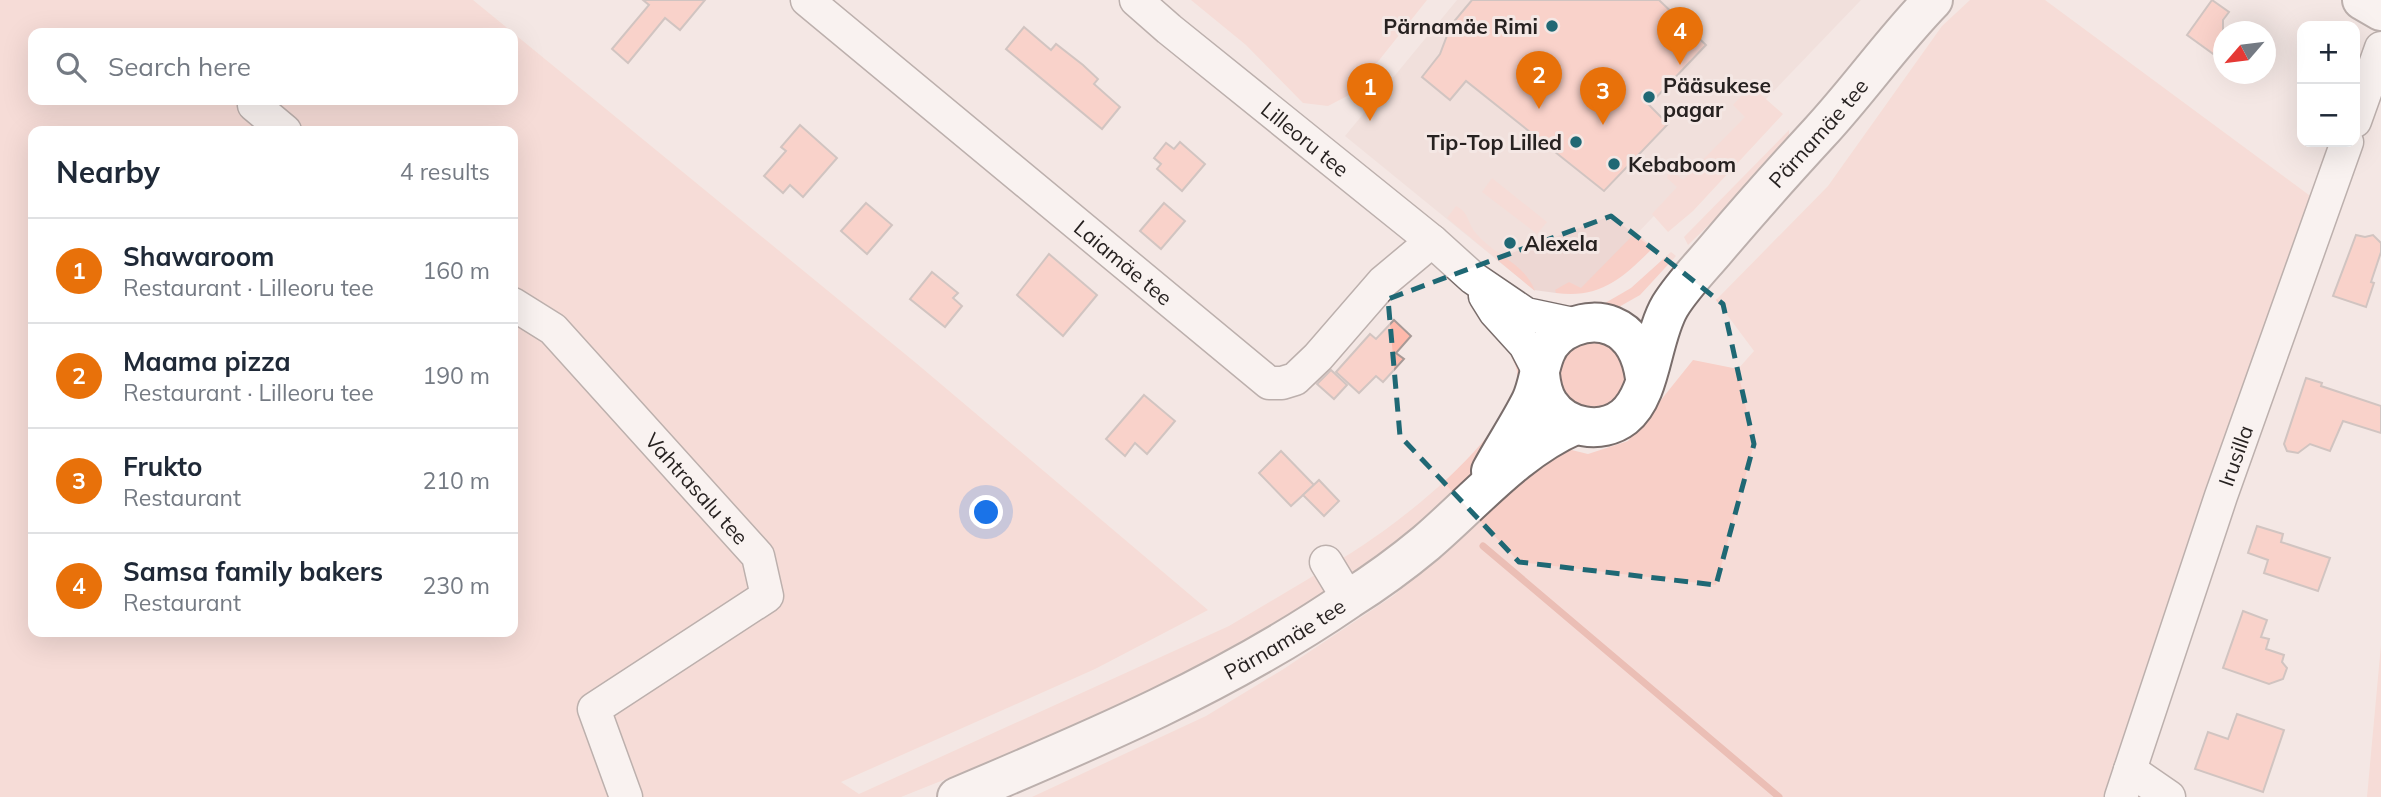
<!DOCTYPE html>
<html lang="en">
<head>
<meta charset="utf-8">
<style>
  body { margin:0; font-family:Mulish,sans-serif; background:#f6f6f7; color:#1f2937 }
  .controls { position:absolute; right:21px; top:21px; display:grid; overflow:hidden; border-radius:14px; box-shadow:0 7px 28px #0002 }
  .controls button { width:63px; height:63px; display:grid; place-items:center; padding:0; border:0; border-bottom:2px solid #e0e1e3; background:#fff; color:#1f2937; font:35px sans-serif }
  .compass { position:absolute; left:2213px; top:21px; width:63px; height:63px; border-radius:50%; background:#fff; box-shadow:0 7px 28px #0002; rotate:242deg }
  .you { position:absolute; left:987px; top:513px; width:24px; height:24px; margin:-18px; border:5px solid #fff; border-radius:50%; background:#1a73e8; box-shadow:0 0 0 10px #1a73e833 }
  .badge { display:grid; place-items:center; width:46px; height:46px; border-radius:50%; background:#b45309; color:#fff; font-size:23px; font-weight:700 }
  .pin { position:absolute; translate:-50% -58px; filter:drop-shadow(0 2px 4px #0008) }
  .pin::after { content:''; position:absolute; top:37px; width:24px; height:21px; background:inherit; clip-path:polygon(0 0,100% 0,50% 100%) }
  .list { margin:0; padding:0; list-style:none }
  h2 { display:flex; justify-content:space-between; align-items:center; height:91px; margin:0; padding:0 28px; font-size:30px }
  h2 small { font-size:23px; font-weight:400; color:#747a83 }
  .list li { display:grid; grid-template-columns:46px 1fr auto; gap:21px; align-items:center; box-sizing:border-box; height:105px; padding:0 28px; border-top:2px solid #e0e1e3 }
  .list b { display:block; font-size:26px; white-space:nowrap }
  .list p { margin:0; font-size:23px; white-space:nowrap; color:#747a83 }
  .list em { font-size:23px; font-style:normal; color:#747a83 }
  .icon { flex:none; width:38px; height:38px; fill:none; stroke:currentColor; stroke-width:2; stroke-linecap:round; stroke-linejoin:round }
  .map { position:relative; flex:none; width:2381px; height:797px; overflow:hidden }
  .search { position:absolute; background:#fff; box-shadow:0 7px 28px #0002; left:28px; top:28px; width:490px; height:77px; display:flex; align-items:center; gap:18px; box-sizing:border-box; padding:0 24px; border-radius:14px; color:#747a83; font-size:26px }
  .panel { position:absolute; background:#fff; box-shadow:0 7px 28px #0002; left:28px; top:126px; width:490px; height:511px; border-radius:14px }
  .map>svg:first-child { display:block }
  .built { fill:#edd7d3 }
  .green { fill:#f8cfc7; fill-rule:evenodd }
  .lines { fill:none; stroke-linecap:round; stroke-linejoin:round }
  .stream { stroke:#df8c7c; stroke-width:7 }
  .building { fill:#feb9ab; stroke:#a79a97; stroke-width:2 }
  .minor-casing { stroke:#796d6b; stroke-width:35 }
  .major-casing { stroke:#796d6b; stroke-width:42 }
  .minor { stroke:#fff; stroke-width:32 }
  .major { stroke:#fff; stroke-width:38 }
  .marked { fill:none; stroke:#1f6874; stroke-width:5; stroke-dasharray:14 9; stroke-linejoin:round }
  .poi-dot { fill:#1f6874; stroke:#f4e7e4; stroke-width:2.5 }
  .labels { text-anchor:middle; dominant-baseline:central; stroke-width:6; stroke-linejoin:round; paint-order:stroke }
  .poi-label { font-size:21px; font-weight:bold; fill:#272221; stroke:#f4e7e4; text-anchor:start }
  .street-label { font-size:21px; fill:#272221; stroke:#f4e7e4 }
</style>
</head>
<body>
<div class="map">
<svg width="2381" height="797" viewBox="0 0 2381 797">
  <rect width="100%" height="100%" fill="#f4e7e4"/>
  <path class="built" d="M1457,0H1861L1583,290L1556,293L1534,290L1345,136Z"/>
  <g class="green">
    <path d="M0,0H473L916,363L1208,610L1095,669L841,782L859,794L1229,626L1320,572L1330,589L1188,674L1051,737L901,797H0ZM33,33H513V100H33ZM33,131H513V632H33Z"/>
    <path d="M1191,0H1427L1353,93L1328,106L1303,103L1246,45Z"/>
    <path d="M1970,0H2045L2313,198L2106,797H1032L1206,716L1282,670L1393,596L1462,538L1555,446L1588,454L1628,441L1693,360L1738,369L1754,351L1716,300L1828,186L1942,26Z"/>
    <path d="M1751,92L1759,93L1783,114L1693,211L1668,232L1652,214L1677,187L1667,178L1668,172L1673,171L1683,180L1745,117L1733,105L1742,95Z"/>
    <path d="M1789,130V138L1777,159L1688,245L1684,237Z"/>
    <path d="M1492,178L1547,222L1537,234L1482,192Z"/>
    <path d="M1456,206C1469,212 1467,222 1475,232C1493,255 1525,263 1535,291L1447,218Z"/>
    <path d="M1636,232L1653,248C1623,277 1602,299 1556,293L1555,290L1569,282L1581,288Z"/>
    <path d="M1671,252L1676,256L1640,295L1610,312L1600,306L1631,288Z"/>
    <circle cx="1592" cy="375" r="34"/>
    <path d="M1508,344L1526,375L1495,450L1442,510L1359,570L1344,577L1336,562C1389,532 1509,441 1517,378C1519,368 1511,357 1507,348Z"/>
    <path d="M2381,645V797H2367Z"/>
  </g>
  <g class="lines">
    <path class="stream" d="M1483,546L1779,797"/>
  </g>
  <g class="building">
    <path d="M643,0H705L680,30L665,18L628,63L612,49L649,5Z"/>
    <path d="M1472,0H1659L1706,45L1649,105L1668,124L1604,191L1466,81L1450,100L1422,77L1440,54L1451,25Z"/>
    <path d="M2212,0L2229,12L2223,20V61L2187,35Z"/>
    <path d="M1024,27L1051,50L1056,44L1083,65L1098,79L1094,84L1120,107L1102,129L1006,49Z"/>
    <path d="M800,125L837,158L803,197L790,185L783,193L764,176L786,151L781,147Z"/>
    <path d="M1180,142L1205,164L1182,191L1157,169L1161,164L1154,158L1166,143L1174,149Z"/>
    <path d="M866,203L892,225L867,254L841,231Z"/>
    <path d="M1164,203L1185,221L1161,249L1140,231Z"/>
    <path d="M2356,235L2365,237L2373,235L2381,243V252L2371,282L2374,283L2366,307L2333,296Z"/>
    <path d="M1049,254L1097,295L1063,336L1017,295Z"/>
    <path d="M932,272L958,293L953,298L962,306L945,327L910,299Z"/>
    <path d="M1394,320L1411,336L1396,353L1404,359L1383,382L1376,376L1359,393L1336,372L1370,334L1376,339Z"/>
    <path d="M1331,370L1347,385L1334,399L1317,384Z"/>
    <path d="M2306,378L2322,383L2321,386L2381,406V433L2343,421L2330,451L2310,444L2298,453L2287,451L2284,444Z"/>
    <path d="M1144,395L1175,421L1147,454L1135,443L1125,456L1106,439Z"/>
    <path d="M1281,451L1314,485L1291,506L1259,473Z"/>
    <path d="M1319,480L1339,501L1324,516L1303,495Z"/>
    <path d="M2257,526L2283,534L2281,542L2330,558L2318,591L2264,573L2268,560L2248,553Z"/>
    <path d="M2243,611L2267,620L2261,637L2269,639L2266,649L2284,655L2282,662L2287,668L2283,679L2269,684L2223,668Z"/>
    <path d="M2237,714L2284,730L2263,792L2195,769L2208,732L2228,739Z"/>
  </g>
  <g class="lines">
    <g class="minor-casing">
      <g id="minor">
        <path id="s1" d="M807,0L1269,383H1282L1295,379L1318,357L1383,282L1432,241"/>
        <path id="s2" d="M1136,0L1169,29L1432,241L1473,278L1526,314L1578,325"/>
        <path d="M254,105L285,131"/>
        <path d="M2355,121L2381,48"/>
        <path d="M1485,296L1495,312L1525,345L1540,374"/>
        <path id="s3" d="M513,304L553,329L758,556L767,596L594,709L626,797"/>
        <path d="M1326,562L1349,600"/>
        <path d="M2130,770L2169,797"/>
        <path id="s4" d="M2121,797L2221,496L2347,142"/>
      </g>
    </g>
    <g class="major-casing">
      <g id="major">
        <path d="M2362,0L2381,11"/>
        <path id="s5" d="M1540,374C1541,385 1543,395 1549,404C1565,428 1601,435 1624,417C1652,395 1651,338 1670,306C1683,285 1701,267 1717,248C1750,209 1784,171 1819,133C1859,90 1892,42 1933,0"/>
        <path d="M1491,471C1504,447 1519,425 1531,401C1538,386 1539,369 1545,354C1554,329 1588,316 1612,326C1634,335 1642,356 1645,378"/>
        <path id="s6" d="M957,797C1092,740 1227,683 1349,599C1376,582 1402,563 1426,543C1474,502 1517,450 1575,425"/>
      </g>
    </g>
    <use href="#minor" class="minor"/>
    <use href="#major" class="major"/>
  </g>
  <path d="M0 0H2381V797H0ZM1611,216L1723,304L1754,444L1716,585L1519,562L1400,436L1388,299Z" fill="#f4e7e4" fill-opacity=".55" fill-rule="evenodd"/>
  <path class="marked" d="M1611,216L1723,304L1754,444L1716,585L1519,562L1400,436L1388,299Z"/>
  <g class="poi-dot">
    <circle cx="1552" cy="26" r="7"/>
    <circle cx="1649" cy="97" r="7"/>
    <circle cx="1576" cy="142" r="7"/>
    <circle cx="1614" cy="164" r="7"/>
    <circle cx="1510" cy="243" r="7"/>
  </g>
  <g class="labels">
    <g class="poi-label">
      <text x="1538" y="26" text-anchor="end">Pärnamäe Rimi</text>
      <text x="1663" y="85">Pääsukese<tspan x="1663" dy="24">pagar</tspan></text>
      <text x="1562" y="142" text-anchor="end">Tip-Top Lilled</text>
      <text x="1628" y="164">Kebaboom</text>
      <text x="1524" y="243">Alexela</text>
    </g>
    <g class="street-label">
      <text stroke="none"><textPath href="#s5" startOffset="466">Pärnamäe tee</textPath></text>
      <text stroke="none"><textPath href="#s2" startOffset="219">Lilleoru tee</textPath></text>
      <text stroke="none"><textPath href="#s1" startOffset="411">Laiamäe tee</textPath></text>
      <text stroke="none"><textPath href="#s4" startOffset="360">Irusilla</textPath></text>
      <text stroke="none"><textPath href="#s3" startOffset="262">Vahtrasalu tee</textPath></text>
      <text stroke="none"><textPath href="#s6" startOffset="364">Pärnamäe tee</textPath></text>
    </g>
  </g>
</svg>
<div class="controls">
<button>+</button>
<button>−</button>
</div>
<svg class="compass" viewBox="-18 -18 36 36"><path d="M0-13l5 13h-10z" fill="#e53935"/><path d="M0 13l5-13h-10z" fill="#747a83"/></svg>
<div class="you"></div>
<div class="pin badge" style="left:1370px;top:121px;background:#e8710a">1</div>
<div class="pin badge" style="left:1539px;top:109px;background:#e8710a">2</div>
<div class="pin badge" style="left:1603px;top:125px;background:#e8710a">3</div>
<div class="pin badge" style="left:1680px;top:65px;background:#e8710a">4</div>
<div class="search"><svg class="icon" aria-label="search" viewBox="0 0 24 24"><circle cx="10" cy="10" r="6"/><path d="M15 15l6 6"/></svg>Search here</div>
<section class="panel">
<h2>Nearby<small>4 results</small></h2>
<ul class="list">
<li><span class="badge" style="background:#e8710a">1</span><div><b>Shawaroom</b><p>Restaurant · Lilleoru tee</p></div><em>160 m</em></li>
<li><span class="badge" style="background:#e8710a">2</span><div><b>Maama pizza</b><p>Restaurant · Lilleoru tee</p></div><em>190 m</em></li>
<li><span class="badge" style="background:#e8710a">3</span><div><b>Frukto</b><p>Restaurant</p></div><em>210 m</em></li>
<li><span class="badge" style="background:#e8710a">4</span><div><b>Samsa family bakers</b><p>Restaurant</p></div><em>230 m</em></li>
</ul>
</section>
</div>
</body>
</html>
